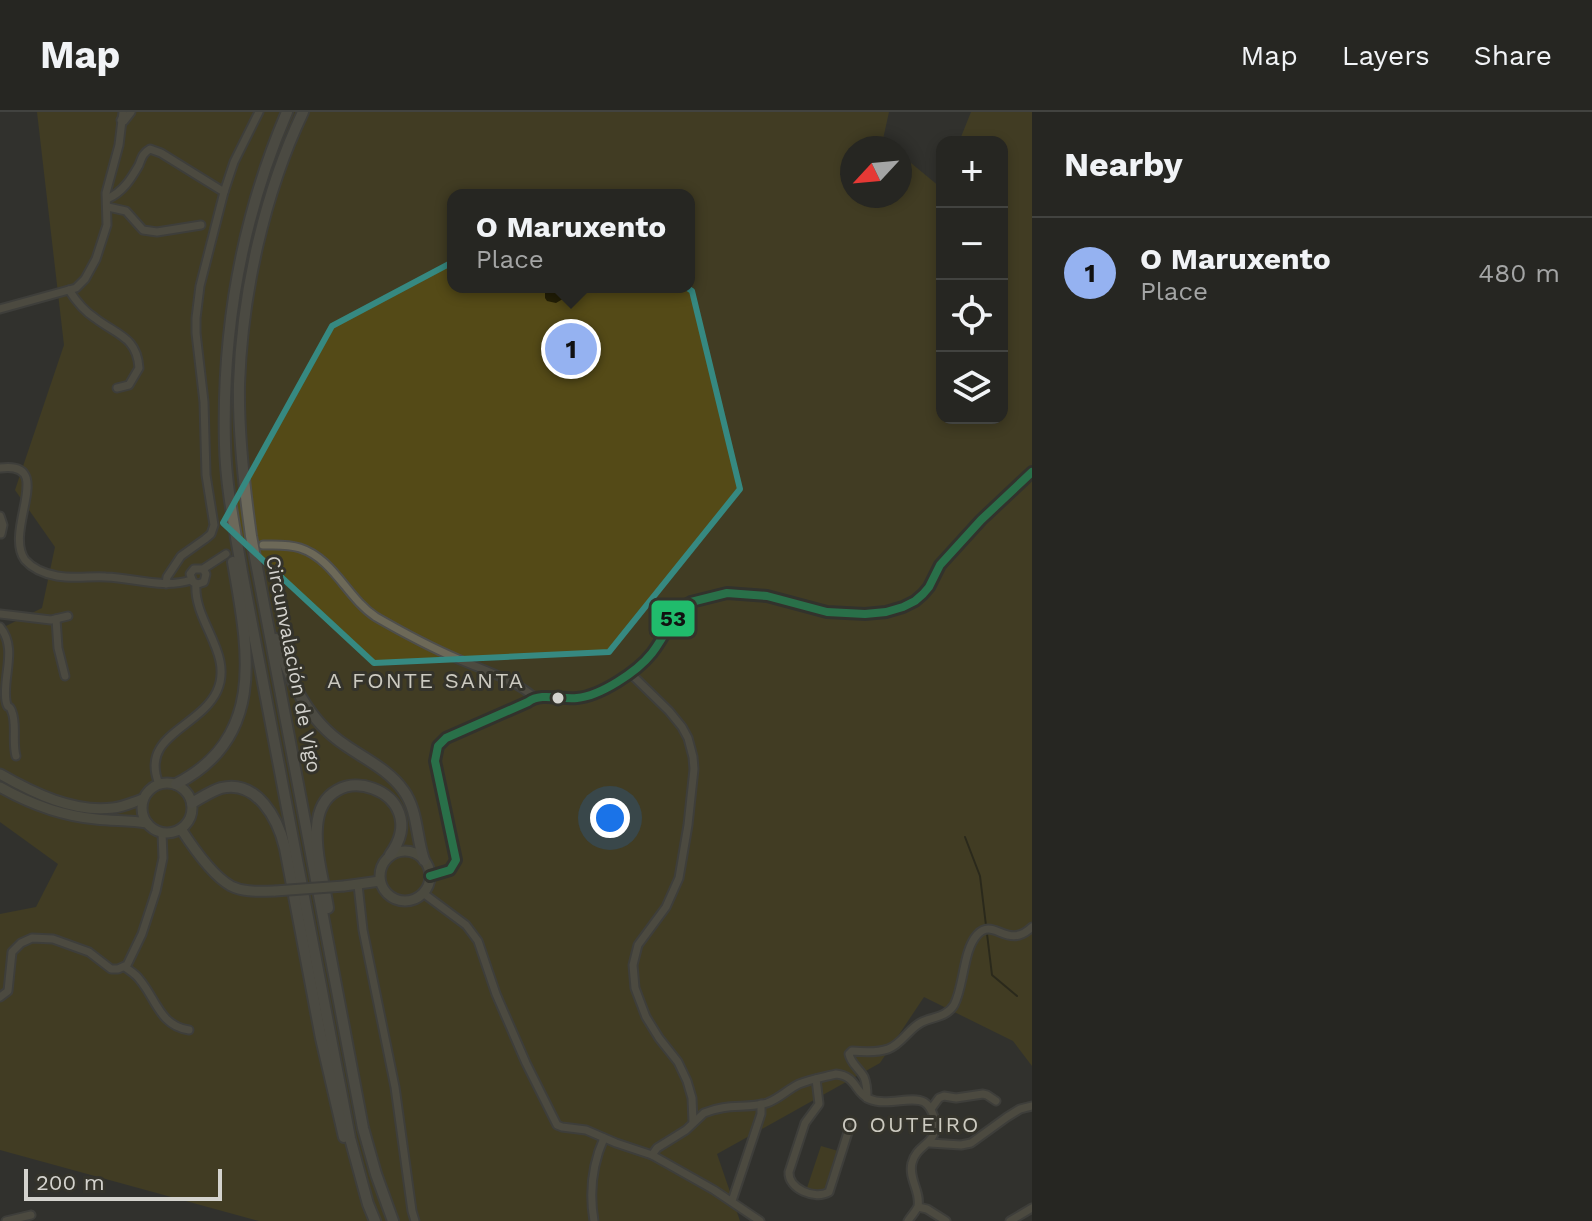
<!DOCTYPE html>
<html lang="en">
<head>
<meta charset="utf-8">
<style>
  body { margin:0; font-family:"Work Sans",sans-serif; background:#2e2e2a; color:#f1f3f6 }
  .controls { position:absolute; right:24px; top:24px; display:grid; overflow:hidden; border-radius:16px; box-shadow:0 4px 12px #0003 }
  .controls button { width:72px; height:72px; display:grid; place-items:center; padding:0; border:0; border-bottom:2px solid #424340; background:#262622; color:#f1f3f6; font:40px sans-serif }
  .compass { position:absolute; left:840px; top:24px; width:72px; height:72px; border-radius:50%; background:#262622; box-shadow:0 4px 12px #0003; rotate:244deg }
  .scale { position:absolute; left:24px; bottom:20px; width:198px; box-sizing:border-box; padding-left:8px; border:4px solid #d4d3ce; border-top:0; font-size:22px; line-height:28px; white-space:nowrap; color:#d4d3ce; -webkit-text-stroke:6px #34332b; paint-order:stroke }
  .you { position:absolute; left:610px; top:706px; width:28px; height:28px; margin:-20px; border:6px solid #fff; border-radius:50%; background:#1a73e8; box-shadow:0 0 0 12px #1a73e833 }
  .badge { display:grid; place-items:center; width:52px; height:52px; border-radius:50%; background:#95b2f1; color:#111; font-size:26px; font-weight:700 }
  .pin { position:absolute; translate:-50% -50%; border:4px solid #fff; box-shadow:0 2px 8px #0006 }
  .popup { position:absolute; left:447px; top:77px; width:248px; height:104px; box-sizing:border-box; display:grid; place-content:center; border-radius:16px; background:#262622; filter:drop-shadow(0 2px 6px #0005); font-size:26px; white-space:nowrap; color:#a4a5a5 }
  .popup b { font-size:30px; color:#f1f3f6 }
  .popup::after { content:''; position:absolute; left:50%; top:100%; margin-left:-16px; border:16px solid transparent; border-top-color:#262622 }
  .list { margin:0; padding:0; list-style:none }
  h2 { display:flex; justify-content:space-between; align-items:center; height:104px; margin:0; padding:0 32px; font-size:34px }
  h2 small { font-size:26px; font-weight:400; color:#a4a5a5 }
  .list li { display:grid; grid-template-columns:52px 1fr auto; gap:24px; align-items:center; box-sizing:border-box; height:112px; padding:0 32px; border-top:2px solid #424340 }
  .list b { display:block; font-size:30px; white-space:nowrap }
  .list p { margin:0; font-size:26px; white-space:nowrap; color:#a4a5a5 }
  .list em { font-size:26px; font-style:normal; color:#a4a5a5 }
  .icon { flex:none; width:44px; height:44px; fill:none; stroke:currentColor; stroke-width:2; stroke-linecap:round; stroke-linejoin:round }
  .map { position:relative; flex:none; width:1032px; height:1109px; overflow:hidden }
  header { display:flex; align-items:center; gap:48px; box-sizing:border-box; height:112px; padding:0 40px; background:#262622; border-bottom:2px solid #424340 }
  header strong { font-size:38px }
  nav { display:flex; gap:44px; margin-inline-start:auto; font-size:28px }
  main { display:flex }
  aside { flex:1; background:#262622 }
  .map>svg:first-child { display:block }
  .green { fill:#544a17; fill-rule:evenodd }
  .water { fill:#231f06 }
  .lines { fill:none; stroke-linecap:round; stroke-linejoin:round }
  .stream { stroke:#231f06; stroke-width:2 }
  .minor-casing { stroke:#4e4e4b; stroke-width:11 }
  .major-casing { stroke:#4e4e4b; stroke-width:13 }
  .highway-casing { stroke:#4e4e4b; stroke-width:14 }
  .minor { stroke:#6d6958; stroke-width:7 }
  .major { stroke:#6c6955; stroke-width:9 }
  .highway { stroke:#6c695b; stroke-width:10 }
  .major-bridge-casing { stroke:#4e4e4b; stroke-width:13; stroke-linecap:butt }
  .major-bridge { stroke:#6c6955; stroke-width:9 }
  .bus-1-casing { stroke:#34332b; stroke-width:14 }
  .bus-1 { stroke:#20bc6c; stroke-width:8 }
  .marked { fill:none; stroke:#368981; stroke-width:6; stroke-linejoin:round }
  .bus-dot { fill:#d4d3ce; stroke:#34332b; stroke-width:3 }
  .labels { text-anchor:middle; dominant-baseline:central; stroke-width:6; stroke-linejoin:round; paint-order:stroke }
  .street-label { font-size:20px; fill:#d4d3ce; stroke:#34332b }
  .neighbourhood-label { font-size:22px; letter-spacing:2px; fill:#cccac0; stroke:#34332b }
  .line-badge { stroke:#34332b; stroke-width:3 }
  .pale-badge-label { font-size:22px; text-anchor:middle; font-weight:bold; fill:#111 }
</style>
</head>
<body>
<header>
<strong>Map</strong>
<nav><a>Map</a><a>Layers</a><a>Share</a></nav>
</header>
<main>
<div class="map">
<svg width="1032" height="1109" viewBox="0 0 1032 1109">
  <rect width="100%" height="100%" fill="#32322d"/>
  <g class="green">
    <path d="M37,0H889L883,27L893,36H852V84H900V42L940,75L942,71V306H1002V30H959L971,0H1032V954L1013,929L924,885L880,951L717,1042L740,1109H259L0,1038V802L36,795L58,752L0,710V517L42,496L55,435L15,378L64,233ZM453,83H689V175H453Z"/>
    <path d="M821,1034L838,1039L825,1078L821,1080L807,1076Z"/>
  </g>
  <path class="water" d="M545,175H583L556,191L547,189L545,186Z"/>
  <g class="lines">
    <path class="stream" d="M965,725L980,764L992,863L1017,884"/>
    <g class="minor-casing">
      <g id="minor">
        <path d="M121,8L124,9L131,0"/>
        <path d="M107,87C123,80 131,67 139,53C142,45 143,41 150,37L161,41L224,80"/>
        <path d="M108,95L126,99L143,118L157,120L201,113"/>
        <path d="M69,178C76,189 84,199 95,206C117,223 137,225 139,256L129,273L117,276"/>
        <path d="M0,197L76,176L85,167L96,147L107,113L106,81L119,33L123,0"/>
        <path d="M0,356C57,348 3,418 25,448C33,457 46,462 57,464C74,467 90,464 106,465C135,466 163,477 191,468"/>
        <path d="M0,404L3,413L1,422"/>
        <path d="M263,433C275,433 288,432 300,436C334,447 347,486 376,505C402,520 430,535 458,547C483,558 513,567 534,585"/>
        <path d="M203,457L206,462L204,470L198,472L193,470L190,462L194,457H203L226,442"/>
        <path d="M166,472L167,465L181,444L205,427L211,422L214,413L206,363L204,290L196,221V206L200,174L224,80L234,50L259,0"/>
        <path d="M0,502L51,508L68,504"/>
        <path d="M56,507L58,536L65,564"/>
        <path d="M0,515C18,537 2,565 6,589C8,600 9,590 12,600C17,612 12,630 16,644"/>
        <path d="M630,561L669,599L682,615L688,626L693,645L694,657L688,713L679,766L666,795L638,833L633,853L635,876L646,905L659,926L678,950L687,969L692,986L693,1010"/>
        <path d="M159,672C139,623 200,616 217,579C234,542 193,509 196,472"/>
        <path d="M430,764L450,758L456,748L435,649L438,634L446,626L528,590C541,580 561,588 577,586C600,584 637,560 652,541C662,528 670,512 678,498L691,490L727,481L767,484L827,500L865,502L886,500L903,495L915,489L923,482L929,475L940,453L981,408L1032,360"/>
        <path d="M358,773L363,818L395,975L412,1099L415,1109"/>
        <path d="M423,781L466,813L478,829L496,882L526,951L557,1013L562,1015L586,1018L616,1031L652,1043L714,1078L760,1109"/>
        <path d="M125,855C130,859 136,862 140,868C156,887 160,914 189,918"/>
        <path d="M0,885L8,879L12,840L21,831L32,826L53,827L89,840L111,857H118L127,853L142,822L156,779L163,746L162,721"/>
        <path d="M816,967L819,992L805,1011L789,1060C788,1077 815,1088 829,1080L851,1011"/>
        <path d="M867,986C867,979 867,972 864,965C859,956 851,952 849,942L852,939C863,940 877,941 888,937C902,932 909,916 922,910C932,905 947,905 954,893C964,875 963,838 977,823C994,804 1007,839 1032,815"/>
        <path d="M931,997L939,986L944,984L956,986L983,982L987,983L996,989"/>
        <path d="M930,1031L961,1033L971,1031L1007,1005L1020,997L1032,994"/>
        <path d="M652,1043L657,1036L686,1018L704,1001C727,991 746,997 767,991C779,987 788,977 799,972C811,967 824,965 836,962C857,964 854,980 869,987C887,995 911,983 924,990C929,993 932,999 934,1005C941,1033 917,1030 912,1051C908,1066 921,1080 918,1094C917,1098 911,1104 908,1109"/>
        <path d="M732,1089L761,1002V992"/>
        <path d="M918,1095L927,1097L946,1109"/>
        <path d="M6,1109L31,1103"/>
        <path d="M594,1109C589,1080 592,1053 604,1026"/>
        <path d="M1010,1109L1032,1096"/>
      </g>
    </g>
    <g class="major-casing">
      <g id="major">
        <path d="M0,662C33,681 74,701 113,696C124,695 133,690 143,687"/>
        <circle cx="167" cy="696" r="25"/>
        <path d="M0,675C30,692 62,704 96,707C113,709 130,708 147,711"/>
        <path d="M181,717C192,734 213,764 231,774C245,781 260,779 275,779"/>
        <circle cx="405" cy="764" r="25"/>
        <path d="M344,774L380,769"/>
      </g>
    </g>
    <g class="highway-casing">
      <g id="highway">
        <path d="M287,0C242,105 222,219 225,333C226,376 235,418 242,460L350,1026L368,1092L375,1109"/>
        <path d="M303,0C264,82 242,182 239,272C238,323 244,374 251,424L363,1016L376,1062L393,1109"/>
        <path d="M276,527C290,568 307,608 345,633C365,647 389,658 403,678C418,698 416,725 424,748"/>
        <path d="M176,672C269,625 247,533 233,450"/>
        <path d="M192,691C201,686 211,679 221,676C257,667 278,707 285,736L321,926L344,1025"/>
        <path d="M328,796C324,770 315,742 317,715C322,639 437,679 390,743"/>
      </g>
    </g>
    <use href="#minor" class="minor"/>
    <use href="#major" class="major"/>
    <use href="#highway" class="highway"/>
    <g class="major-bridge-casing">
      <path id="major-bridge" d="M275,779L344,774"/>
    </g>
    <use href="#major-bridge" class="major-bridge"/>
    <g class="bus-1-casing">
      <path id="bus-1" d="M430,764L450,758L456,748L435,649L438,634L446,626L528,590C541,580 561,588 577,586C600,584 637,560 652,541C662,528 670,512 678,498L691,490L727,481L767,484L827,500L865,502L886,500L903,495L915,489L923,482L929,475L940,453L981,408L1032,360"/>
    </g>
    <use href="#bus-1" class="bus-1"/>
  </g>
  <path d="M0 0H1032V1109H0ZM562,92L692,179L740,377L609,540L374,551L223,411L332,214Z" fill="#32322d" fill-opacity=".55" fill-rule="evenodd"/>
  <path class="marked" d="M562,92L692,179L740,377L609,540L374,551L223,411L332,214Z"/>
  <circle class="bus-dot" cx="558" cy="586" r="7"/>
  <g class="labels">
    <g class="street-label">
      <text transform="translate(294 552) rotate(79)">Circunvalación de Vigo</text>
    </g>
    <g class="neighbourhood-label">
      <text x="426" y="568">A FONTE SANTA</text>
      <text x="911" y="1012">O OUTEIRO</text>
    </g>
  </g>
  <rect class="line-badge" x="650" y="487" width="46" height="39" rx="8" fill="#20bc6c"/>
  <g class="pale-badge-label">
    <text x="673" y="514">53</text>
  </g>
</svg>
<div class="controls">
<button>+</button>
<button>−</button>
<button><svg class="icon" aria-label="locate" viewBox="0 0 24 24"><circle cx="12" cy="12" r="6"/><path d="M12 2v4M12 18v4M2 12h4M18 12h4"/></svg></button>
<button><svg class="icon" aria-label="layers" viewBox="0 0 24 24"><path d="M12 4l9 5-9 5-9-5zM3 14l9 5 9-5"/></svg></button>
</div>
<svg class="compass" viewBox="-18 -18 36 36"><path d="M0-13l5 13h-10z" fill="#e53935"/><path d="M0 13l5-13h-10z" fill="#a4a5a5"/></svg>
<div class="scale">200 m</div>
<div class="you"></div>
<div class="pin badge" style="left:571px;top:237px">1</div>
<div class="popup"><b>O Maruxento</b>Place</div>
</div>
<aside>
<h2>Nearby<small></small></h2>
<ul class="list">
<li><span class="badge">1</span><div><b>O Maruxento</b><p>Place</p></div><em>480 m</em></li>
</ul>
</aside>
</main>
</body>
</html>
